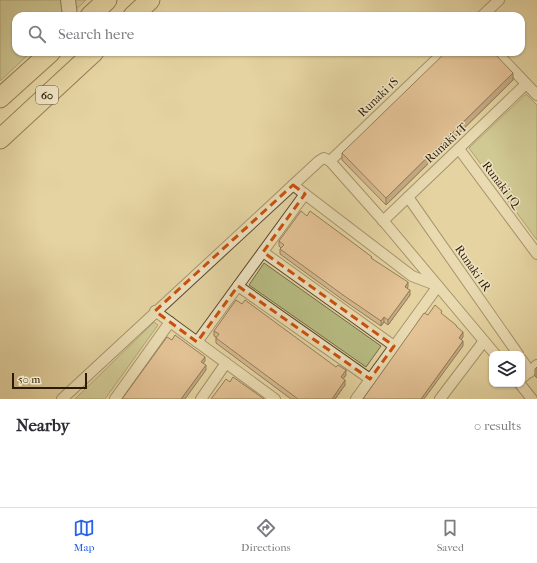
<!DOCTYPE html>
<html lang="en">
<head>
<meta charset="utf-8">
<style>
  body { margin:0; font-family:"IM FELL French Canon",serif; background:#f7f7f7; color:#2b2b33 }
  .controls { position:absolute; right:12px; bottom:12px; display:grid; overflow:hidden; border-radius:8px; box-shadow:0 1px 3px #0004 }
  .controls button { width:36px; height:36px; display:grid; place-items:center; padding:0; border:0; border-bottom:1px solid #e1e1e2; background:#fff; color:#2b2b33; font:20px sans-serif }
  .scale { position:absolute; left:12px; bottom:10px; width:75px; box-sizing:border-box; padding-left:4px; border:2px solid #2c1a03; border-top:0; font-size:11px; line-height:14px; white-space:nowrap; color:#2c1a03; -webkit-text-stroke:3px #eee3c3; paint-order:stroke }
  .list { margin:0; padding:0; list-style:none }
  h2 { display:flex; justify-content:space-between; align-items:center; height:52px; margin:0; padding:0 16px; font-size:17px }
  h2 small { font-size:13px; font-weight:400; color:#7c7c81 }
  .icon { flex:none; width:22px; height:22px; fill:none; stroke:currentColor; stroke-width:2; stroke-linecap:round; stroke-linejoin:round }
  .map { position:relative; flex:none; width:537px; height:399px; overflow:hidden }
  .search { position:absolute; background:#fff; box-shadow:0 1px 3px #0004; left:12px; right:12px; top:12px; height:44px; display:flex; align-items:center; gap:10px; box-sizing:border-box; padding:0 14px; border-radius:12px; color:#7c7c81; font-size:15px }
  .sheet { height:108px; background:#fff }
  nav { display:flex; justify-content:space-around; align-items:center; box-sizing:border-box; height:56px; border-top:1px solid #e1e1e2; background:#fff; font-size:11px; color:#7c7c81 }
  nav a { display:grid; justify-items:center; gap:2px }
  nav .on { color:#2563eb }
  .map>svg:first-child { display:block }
  .green { fill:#b7bc83; stroke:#726b43 }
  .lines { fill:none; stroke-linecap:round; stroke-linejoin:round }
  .street-casing { stroke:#5a482b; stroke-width:12 }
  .secondary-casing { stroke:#2c1a03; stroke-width:16 }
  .highway-casing { stroke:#2c1a03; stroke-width:21 }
  .street { stroke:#eee3c3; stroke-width:10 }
  .secondary { stroke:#eee3c3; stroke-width:14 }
  .highway { stroke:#e5d4a3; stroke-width:19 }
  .wall { fill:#c39678; stroke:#2c1a03 }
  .shaded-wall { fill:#9f7a61; stroke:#2c1a03 }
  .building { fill:#e3af8b; stroke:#2c1a03 }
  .marked { fill:none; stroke:#cc500b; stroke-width:3; stroke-dasharray:8 5; stroke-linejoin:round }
  .labels { text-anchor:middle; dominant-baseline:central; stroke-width:3; stroke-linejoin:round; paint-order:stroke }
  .shield { fill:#eee3c3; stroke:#66563d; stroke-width:1 }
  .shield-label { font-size:11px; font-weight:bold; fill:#2c1a03 }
  .street-label { font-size:12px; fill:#2c1a03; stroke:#eee3c3 }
</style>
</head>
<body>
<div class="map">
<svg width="537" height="399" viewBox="0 0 537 399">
  <rect width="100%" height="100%" fill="#e5d4a3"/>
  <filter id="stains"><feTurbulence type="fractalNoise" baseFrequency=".005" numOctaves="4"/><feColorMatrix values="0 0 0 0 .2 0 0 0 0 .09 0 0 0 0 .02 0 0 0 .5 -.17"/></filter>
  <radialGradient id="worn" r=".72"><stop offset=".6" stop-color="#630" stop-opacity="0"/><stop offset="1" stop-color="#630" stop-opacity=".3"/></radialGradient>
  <g class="green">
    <path d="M0,0H86L69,16H16V52H31L0,81Z"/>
    <path d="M526,94L537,105V240L469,148Z"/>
    <path d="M264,263L381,346L366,367L249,285Z"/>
    <path d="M154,322L158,325L105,399H75Z"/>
  </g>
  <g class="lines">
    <g class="street-casing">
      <g id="street">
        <path d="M482,16L499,0"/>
        <path d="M496,52L537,95"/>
        <path d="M459,149L537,254"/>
        <path d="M330,161L444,52"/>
        <path d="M293,185L412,276L438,286L356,399"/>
        <path d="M408,197L518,354"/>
        <path d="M383,221L526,84"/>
        <path d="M263,252L394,346"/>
        <path d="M238,286L370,379"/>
        <path d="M155,311L275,399"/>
        <path d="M197,342L305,194"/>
        <path d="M522,360L530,372"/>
        <path d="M522,378L537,365"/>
        <path d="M520,384L532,399"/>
        <path d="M62,399L319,161L324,158L330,161L386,224L495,354"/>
        <path d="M115,399L170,322"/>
        <path d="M201,399L226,363"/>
        <path d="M440,399L484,341"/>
      </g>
    </g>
    <g class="secondary-casing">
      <path id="secondary" d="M68,0L70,16"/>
    </g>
    <g class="highway-casing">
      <g id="highway">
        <path d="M90,16L107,0"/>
        <path d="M133,16L150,0"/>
        <path d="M0,98L51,52"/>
        <path d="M0,139L94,52"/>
      </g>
    </g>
    <use href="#street" class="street"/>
    <use href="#secondary" class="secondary"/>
    <use href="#highway" class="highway"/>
  </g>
  <g class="wall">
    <path d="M513,80L386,205L342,160V153Z"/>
    <path d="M279,241L372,259L408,287L407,288L410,295L388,325L384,322L381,326L343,300L280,254V249L281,248L279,246Z"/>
    <path d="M214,331L346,375L343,379L345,385L335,399H291L216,343V337L214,336Z"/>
    <path d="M537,367V378L535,376V369Z"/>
  </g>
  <g class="shaded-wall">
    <path d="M513,73V80L386,205V198Z"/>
    <path d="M408,282V287L405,292V287Z"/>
    <path d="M410,290V295L388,325V320Z"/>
    <path d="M384,317V322L381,326V321Z"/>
    <path d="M463,332V337L459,343V338Z"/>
    <path d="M463,341V346L424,399H421Z"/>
    <path d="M205,357V361L201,367V362Z"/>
    <path d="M206,365V370L185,399H181Z"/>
    <path d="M346,370V375L341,382V377Z"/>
    <path d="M345,380V385L335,399H332Z"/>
  </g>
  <g class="building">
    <path d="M446,52H493L513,73L386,198L342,153Z"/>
    <path d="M301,211L307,216L310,211L348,239L372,257L371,258L408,282L405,287L410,290L388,320L384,317L381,321L343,295L280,249L284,245L279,241Z"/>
    <path d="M236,300L242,304L245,300L336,367L338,365L346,370L341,377L345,380L332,399H298L216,338L219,334L214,331Z"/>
    <path d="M435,305L442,311L441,313L456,325L457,327L463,332L459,338L463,341L421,399H363L424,313L428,315Z"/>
    <path d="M175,335L205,357L201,362L206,365L181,399H122L167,337L172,340Z"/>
    <path d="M233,377L264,399H211L226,379L230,382Z"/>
  </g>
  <path d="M0 0H537V399H0ZM293,185L305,194L263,252L394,346L370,379L238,286L197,342L155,311Z" fill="#e5d4a3" fill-opacity=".55" fill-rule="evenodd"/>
  <path class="marked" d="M293,185L305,194L263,252L394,346L370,379L238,286L197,342L155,311Z"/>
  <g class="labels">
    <rect class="shield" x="36" y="86" width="22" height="18" rx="3"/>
    <g class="shield-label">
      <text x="47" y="95">60</text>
    </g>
    <g class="street-label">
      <text transform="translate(378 97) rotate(-44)">Runaki 1S</text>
      <text transform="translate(446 143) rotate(-43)">Runaki 1T</text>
      <text transform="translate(501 184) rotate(53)">Runaki 1Q</text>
      <text transform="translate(473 268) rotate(55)">Runaki 1R</text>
    </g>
  </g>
  <rect width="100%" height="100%" filter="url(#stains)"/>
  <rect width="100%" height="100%" fill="url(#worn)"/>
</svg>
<div class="controls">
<button><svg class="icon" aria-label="layers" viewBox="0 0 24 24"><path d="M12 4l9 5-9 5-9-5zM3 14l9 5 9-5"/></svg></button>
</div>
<div class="scale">50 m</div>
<div class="search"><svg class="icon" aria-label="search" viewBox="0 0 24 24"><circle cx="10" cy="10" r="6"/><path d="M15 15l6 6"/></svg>Search here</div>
</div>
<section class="sheet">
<h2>Nearby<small>0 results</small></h2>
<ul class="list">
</ul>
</section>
<nav>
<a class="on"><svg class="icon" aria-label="map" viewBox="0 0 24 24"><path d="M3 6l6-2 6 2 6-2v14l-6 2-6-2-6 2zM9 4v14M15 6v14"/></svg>Map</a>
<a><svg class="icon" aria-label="directions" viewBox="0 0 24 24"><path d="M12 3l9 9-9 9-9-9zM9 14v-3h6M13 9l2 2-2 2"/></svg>Directions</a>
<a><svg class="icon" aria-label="saved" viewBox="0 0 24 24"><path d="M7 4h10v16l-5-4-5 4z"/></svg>Saved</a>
</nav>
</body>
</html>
